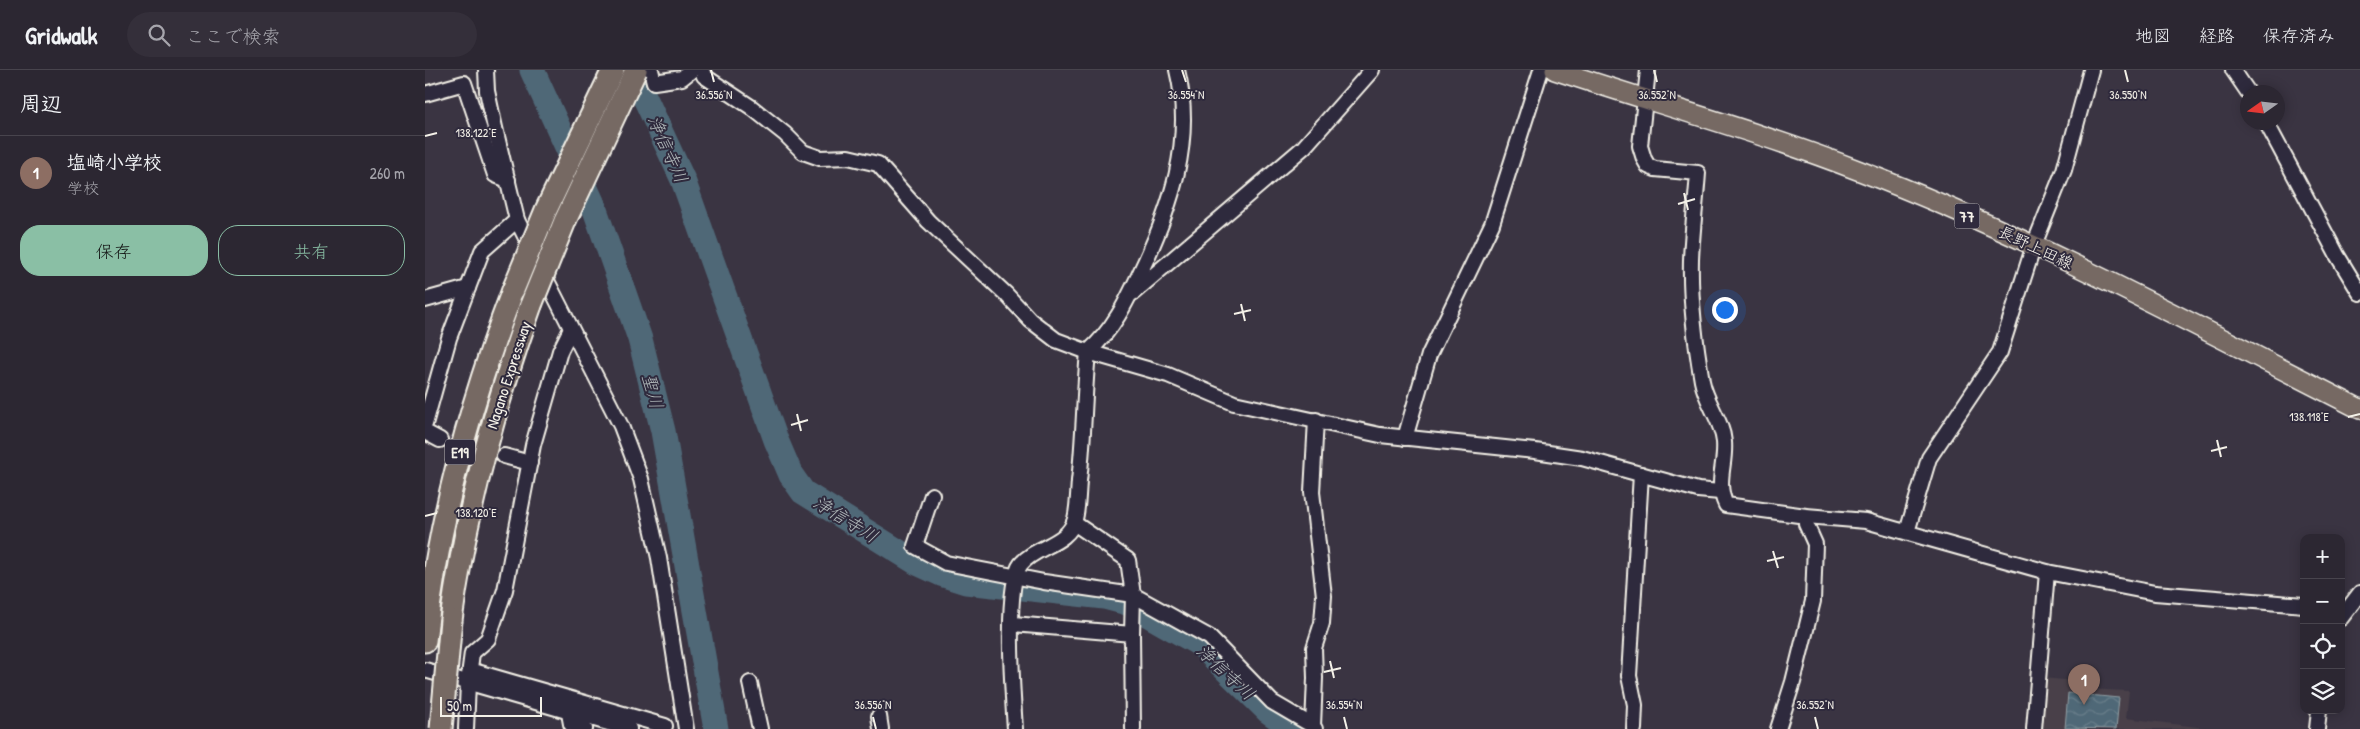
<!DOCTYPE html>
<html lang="ja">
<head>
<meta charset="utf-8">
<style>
  body { margin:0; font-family:"Patrick Hand","Klee One",sans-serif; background:#342f3a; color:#f1f3f6 }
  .controls { position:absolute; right:15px; bottom:15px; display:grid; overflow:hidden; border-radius:10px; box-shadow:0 2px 12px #0003 }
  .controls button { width:45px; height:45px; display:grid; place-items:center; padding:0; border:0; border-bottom:1px solid #48444d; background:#2c2732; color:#f1f3f6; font:25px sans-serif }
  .compass { position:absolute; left:1815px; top:15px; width:45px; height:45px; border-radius:50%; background:#2c2732; box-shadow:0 2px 12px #0003; rotate:256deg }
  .scale { position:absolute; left:15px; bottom:12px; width:102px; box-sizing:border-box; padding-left:5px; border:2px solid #f4f1e8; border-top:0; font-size:14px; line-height:18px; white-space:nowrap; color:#f4f1e8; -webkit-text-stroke:4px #2f2a3d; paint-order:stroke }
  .you { position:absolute; left:1299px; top:239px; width:18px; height:18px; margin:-12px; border:4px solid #fff; border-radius:50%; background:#1a73e8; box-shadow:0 0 0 8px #1a73e833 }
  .badge { display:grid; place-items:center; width:32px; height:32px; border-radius:50%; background:#8abfa5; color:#fff; font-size:16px; font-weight:700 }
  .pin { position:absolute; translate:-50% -41px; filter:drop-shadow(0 1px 2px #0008) }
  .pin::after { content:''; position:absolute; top:26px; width:18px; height:15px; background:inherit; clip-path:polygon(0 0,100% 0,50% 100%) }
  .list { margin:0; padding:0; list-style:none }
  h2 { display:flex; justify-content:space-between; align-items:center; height:65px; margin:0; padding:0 20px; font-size:21px }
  h2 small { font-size:16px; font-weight:400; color:#a6a5ac }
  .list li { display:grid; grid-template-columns:32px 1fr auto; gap:15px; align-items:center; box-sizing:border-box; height:75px; padding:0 20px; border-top:1px solid #48444d }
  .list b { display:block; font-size:19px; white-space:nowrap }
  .list p { margin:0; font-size:16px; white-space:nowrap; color:#a6a5ac }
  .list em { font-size:16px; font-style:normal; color:#a6a5ac }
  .actions { display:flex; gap:10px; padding:15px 20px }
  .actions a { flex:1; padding:11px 0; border:1px solid #8abfa5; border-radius:20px; text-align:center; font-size:18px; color:#8abfa5 }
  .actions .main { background:#8abfa5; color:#111 }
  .icon { flex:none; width:28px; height:28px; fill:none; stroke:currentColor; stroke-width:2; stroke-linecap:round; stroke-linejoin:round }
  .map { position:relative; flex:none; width:1935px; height:659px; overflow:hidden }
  header { display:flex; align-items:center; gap:30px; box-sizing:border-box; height:70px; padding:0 25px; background:#2c2732; border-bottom:1px solid #48444d }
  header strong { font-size:24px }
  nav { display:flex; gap:28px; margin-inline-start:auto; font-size:18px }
  .search { width:350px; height:45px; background:#342f3a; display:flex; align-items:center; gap:12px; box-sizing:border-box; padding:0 18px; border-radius:28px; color:#a6a5ac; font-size:19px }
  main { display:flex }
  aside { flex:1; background:#2c2732 }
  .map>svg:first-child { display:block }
  .built { fill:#484049 }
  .water { fill:url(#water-waves); stroke:#919fa4 }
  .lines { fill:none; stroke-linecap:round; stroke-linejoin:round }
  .river { stroke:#4f6877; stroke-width:25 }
  .minor-tunnel { stroke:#56505b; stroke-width:14; stroke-dasharray:14 7; stroke-linecap:butt }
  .minor-casing { stroke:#f4f1e8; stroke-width:18 }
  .major-casing { stroke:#f4f1e8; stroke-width:22 }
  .highway-casing { stroke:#f4f1e8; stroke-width:25 }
  .minor { stroke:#2f2a3d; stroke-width:14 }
  .major { stroke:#766964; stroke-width:19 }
  .highway { stroke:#766964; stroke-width:21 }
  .highway-bridge-casing { stroke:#f4f1e8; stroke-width:25; stroke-linecap:butt }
  .highway-bridge { stroke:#766964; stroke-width:21 }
  .ticks { fill:none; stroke:#f4f1e8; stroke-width:2 }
  .labels { text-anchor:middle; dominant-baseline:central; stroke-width:4; stroke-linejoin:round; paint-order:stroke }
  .shield { fill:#2f2a3d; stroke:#b9b5b5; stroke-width:1 }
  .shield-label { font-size:15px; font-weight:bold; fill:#f4f1e8 }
  .street-label { font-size:16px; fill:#f4f1e8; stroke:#2f2a3d }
  .water-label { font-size:18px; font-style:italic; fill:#b2babb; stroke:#2f2a3d }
  .ticks-label { font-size:12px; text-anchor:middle; fill:#f4f1e8; stroke:#2f2a3d; stroke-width:4; stroke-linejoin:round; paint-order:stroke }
</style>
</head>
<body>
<header>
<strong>Gridwalk</strong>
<div class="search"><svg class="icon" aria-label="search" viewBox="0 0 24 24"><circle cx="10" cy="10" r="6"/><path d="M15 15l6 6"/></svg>ここで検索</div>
<nav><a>地図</a><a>経路</a><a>保存済み</a></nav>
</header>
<main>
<aside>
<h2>周辺<small></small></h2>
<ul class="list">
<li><span class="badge" style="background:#8d6e63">1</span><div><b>塩崎小学校</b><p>学校</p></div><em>260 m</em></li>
</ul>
<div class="actions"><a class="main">保存</a><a>共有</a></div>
</aside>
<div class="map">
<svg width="1935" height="659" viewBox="0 0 1935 659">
  <defs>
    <pattern id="water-waves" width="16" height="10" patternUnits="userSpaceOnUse" patternTransform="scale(1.25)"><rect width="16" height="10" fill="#4f6877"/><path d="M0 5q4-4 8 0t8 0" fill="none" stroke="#697e8a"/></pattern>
  </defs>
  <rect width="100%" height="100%" fill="#3a3442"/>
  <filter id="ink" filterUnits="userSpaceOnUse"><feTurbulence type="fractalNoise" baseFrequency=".02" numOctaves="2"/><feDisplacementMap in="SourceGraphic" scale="10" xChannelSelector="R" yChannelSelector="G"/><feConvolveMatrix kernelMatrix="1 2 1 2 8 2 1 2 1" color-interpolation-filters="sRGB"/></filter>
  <g filter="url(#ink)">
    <path class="built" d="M1618,608L1660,612V619L1704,621L1701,648L1788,659H1613Z"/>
    <path class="water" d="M1643,623L1694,628L1691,659L1640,658Z"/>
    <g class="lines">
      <g class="river">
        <path d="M107,0L168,134L215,269L238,361L291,659"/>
        <path d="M204,0L220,28L258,110L351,370L366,405L378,422L492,493L516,504L541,512L679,527L702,533L776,575L843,641L868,659"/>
      </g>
      <path class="minor-tunnel" d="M15,370L79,386"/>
      <g class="minor-casing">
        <g id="minor">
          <path d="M61,0L62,21L70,58L92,150L107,180"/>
          <path d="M226,0L229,12L257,8L267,0"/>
          <path d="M277,0L279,6L326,37L360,64L378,82L395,88L423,87L453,94L503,151L581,224L605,250L631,270L663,282L743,305L809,333L955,365L1110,381L1157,388L1273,420L1295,422"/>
          <path d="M1223,0L1215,76L1219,89L1223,96L1230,99L1273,103C1271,132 1267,162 1266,190C1265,231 1270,271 1277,311C1281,333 1297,350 1299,372C1301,395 1290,412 1301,435L1381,446L1441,451L1622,502L1730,523L1879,535"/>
          <path d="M1808,0L1823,22"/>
          <path d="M0,24L39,13L70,105L83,110"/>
          <path d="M1841,52L1912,185L1935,223"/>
          <path d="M117,201L196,356L216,409L234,488L261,659"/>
          <path d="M708,223L879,77L947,0"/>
          <path d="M0,230L43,218"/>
          <path d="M0,354L24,268L57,181L92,150"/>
          <path d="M0,362L15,370"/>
          <path d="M980,368L1004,285L1067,154L1116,0"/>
          <path d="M79,386L105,393"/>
          <path d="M507,425L490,476L521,493L619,512L708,525L703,490L649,453"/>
          <path d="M1482,462L1504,388L1575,282L1609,175L1639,100L1666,0"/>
          <path d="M1916,548L1935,523"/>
          <path d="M588,554L707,564L708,659"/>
          <path d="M707,564L708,525L784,567L847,632L888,656"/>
          <path d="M0,600L204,659"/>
          <path d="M45,600L240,656"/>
          <path d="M325,613L335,659"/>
          <path d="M148,636L144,643L146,654L160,659"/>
          <path d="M454,646L456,659"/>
          <path d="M41,659L43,613L47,583L63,569L80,520L108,375L135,281L146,259"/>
          <path d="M590,659C588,628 579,515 596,494C611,476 644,474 650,449C653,437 653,423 654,411C659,368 659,325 663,282C688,260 701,233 715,203C745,140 770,71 752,0"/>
          <path d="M890,659L888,656L890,608L889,578L897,553L899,526L887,422L891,350"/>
          <path d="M1209,659L1210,635L1204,606L1216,404"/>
          <path d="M1353,659L1368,612L1388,531L1390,474L1381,454V446"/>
          <path d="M1609,659L1622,502"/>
          <path d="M1892,659L1894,640"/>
        </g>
      </g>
      <g class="major-casing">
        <path id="major" d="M1130,0C1232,34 1335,62 1435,101C1607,167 1771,256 1935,339"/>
      </g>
      <g class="highway-casing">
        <g id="highway">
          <path d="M26,550C41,442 69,338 106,235"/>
          <path d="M0,571C13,450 45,333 88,220"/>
        </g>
      </g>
      <use href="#minor" class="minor"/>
      <use href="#major" class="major"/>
      <use href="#highway" class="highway"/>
      <g class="highway-bridge-casing">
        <g id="highway-bridge">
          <path d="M88,220L121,140L188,0"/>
          <path d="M106,235L140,151L211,0"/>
          <path d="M16,659L26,550"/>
        </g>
      </g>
      <use href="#highway-bridge" class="highway-bridge"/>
    </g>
  </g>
  <path class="ticks" d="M286,0L289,12M757,0L761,12M1229,0L1232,12M1700,0L1703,12M0,66L12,63M1259,123L1263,140M1253,134L1270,129M816,234L820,251M809,244L826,240M372,344L376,361M1923,347L1935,344M366,355L383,350M1792,370L1796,387M1786,381L1802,377M0,446L12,443M1348,481L1353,498M1342,491L1359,487M905,591L909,608M899,602L916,598M448,647L451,659M919,647L922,659M1390,647L1393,659"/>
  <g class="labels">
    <g class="shield">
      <rect x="1529.5" y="133.5" width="25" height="25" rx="4"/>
      <rect x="20" y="369.5" width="30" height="25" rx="4"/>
    </g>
    <g class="shield-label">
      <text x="1542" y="146">77</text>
      <text x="35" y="382">E19</text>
    </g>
    <g class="street-label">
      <text transform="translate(1611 177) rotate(25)">長野上田線</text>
      <text transform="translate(83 305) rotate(-72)">Nagano Expressway</text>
    </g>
    <g class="water-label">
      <text transform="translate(243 79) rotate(66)">浄信寺川</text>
      <text transform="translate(228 321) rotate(75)">聖川</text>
      <text transform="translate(421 449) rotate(32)">浄信寺川</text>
      <text transform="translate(801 602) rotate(43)">浄信寺川</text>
    </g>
  </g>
  <g class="ticks-label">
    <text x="289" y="29">36.556°N</text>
    <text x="761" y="29">36.554°N</text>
    <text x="1232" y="29">36.552°N</text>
    <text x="1703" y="29">36.550°N</text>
    <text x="51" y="67">138.122°E</text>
    <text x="1884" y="351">138.118°E</text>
    <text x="51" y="447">138.120°E</text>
    <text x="448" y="639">36.556°N</text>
    <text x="919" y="639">36.554°N</text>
    <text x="1390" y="639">36.552°N</text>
  </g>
</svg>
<div class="controls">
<button>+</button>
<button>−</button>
<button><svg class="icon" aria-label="locate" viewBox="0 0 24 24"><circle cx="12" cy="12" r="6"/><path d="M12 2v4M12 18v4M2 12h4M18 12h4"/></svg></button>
<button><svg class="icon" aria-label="layers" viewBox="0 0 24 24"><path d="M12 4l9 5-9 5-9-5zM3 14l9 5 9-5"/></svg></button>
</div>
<svg class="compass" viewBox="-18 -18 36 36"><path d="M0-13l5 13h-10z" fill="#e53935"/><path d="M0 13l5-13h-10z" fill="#a6a5ac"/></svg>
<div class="scale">50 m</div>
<div class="you"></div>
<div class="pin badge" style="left:1659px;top:635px;background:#8d6e63">1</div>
</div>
</main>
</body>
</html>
